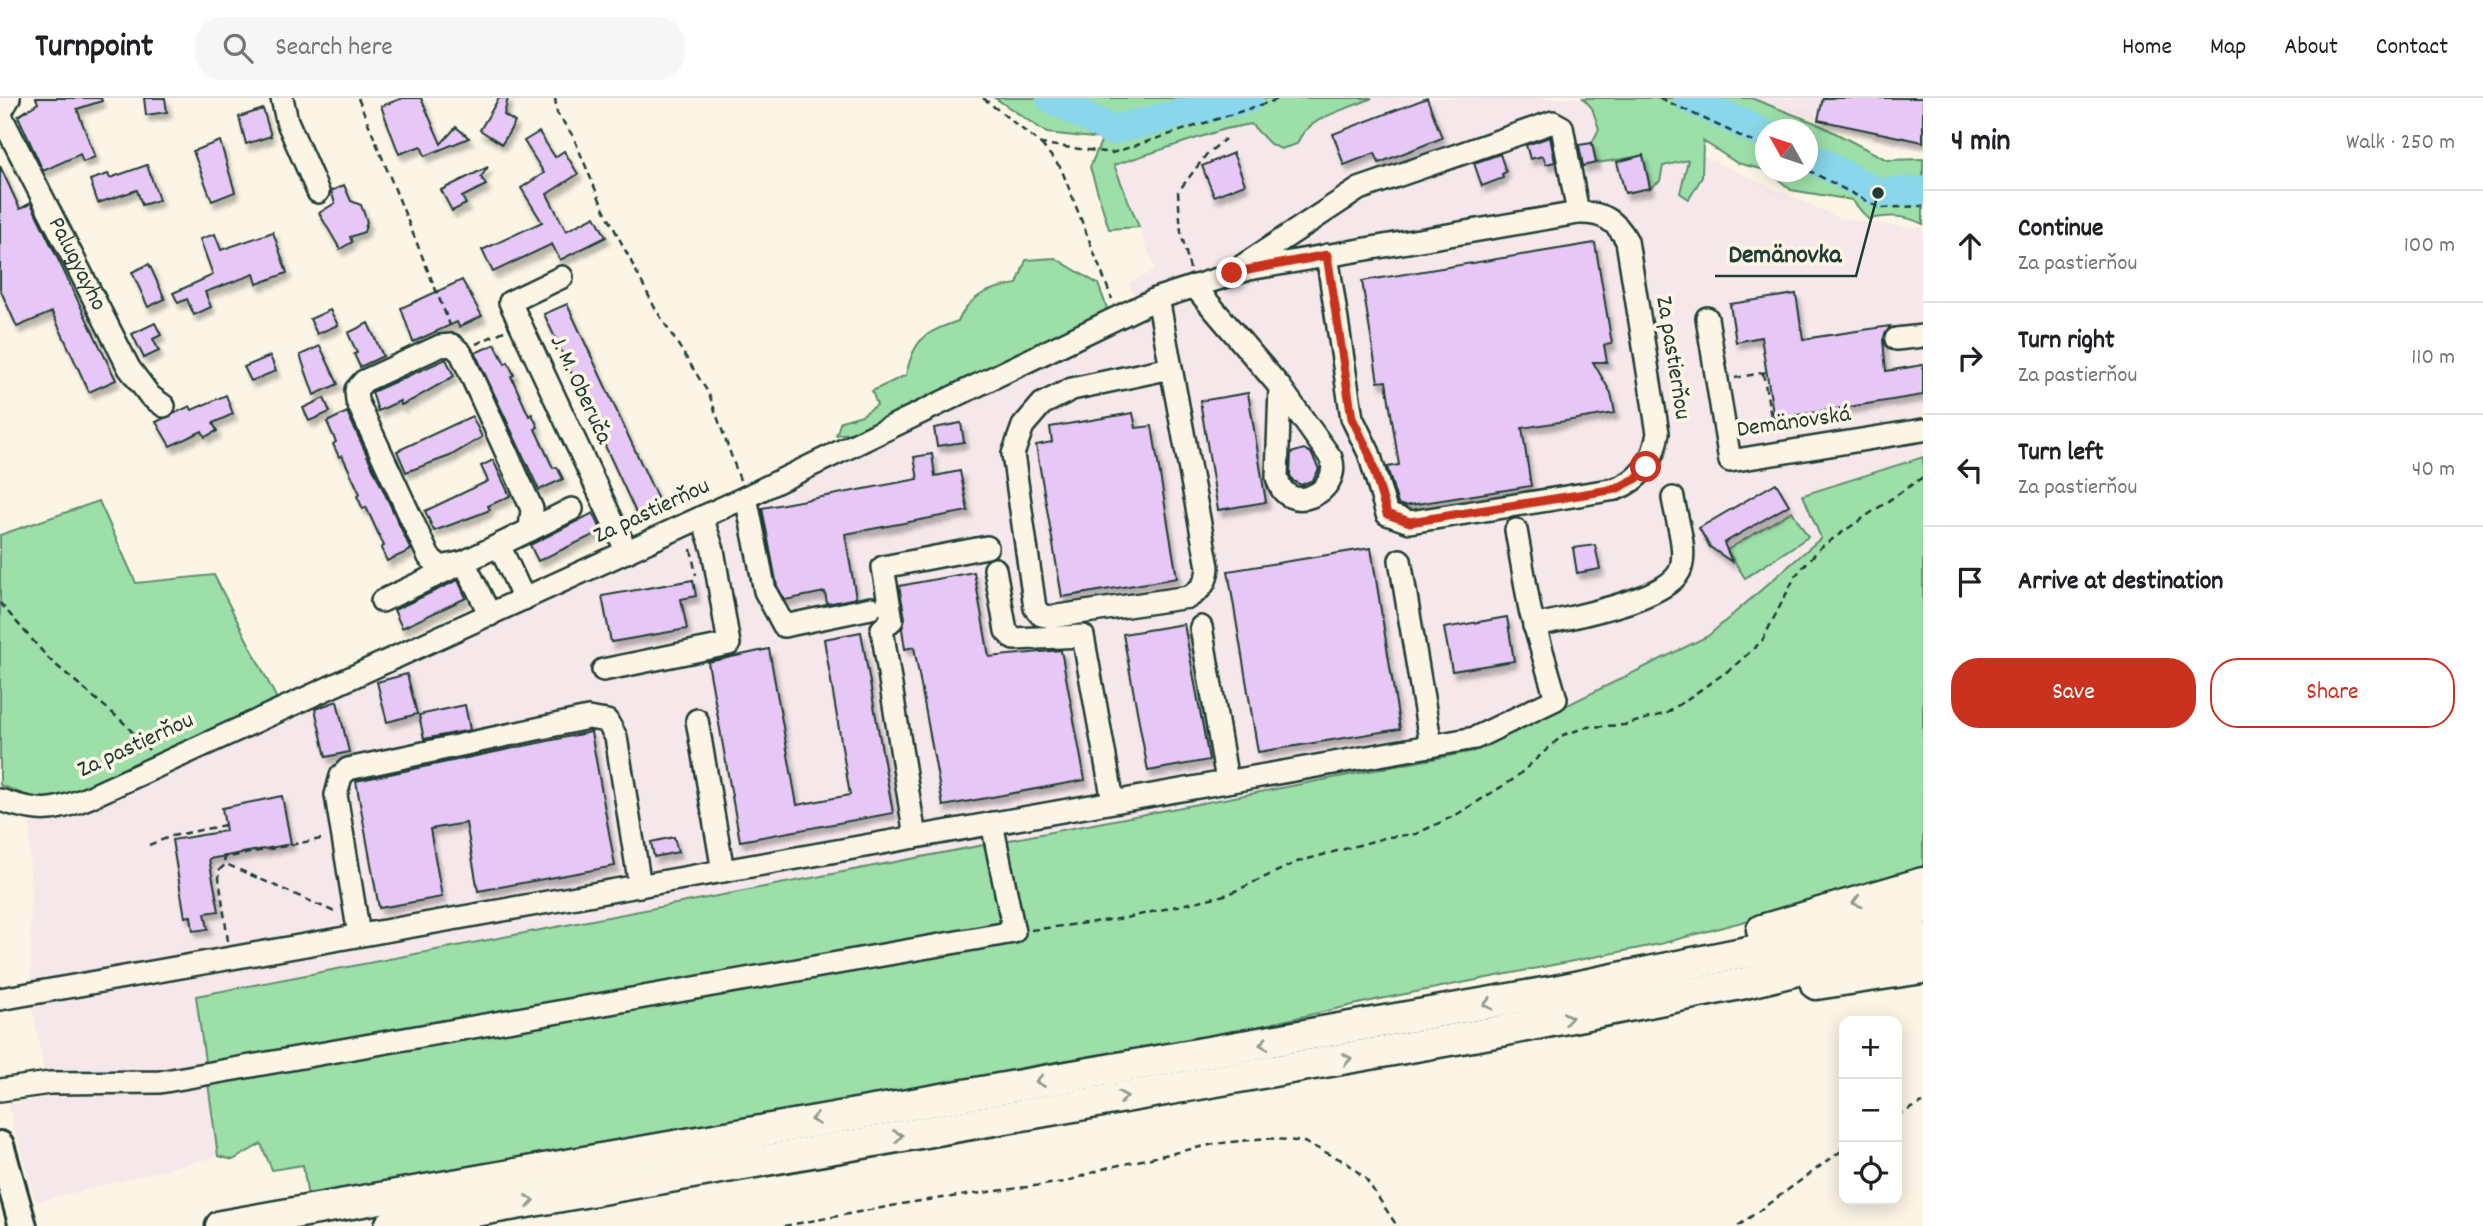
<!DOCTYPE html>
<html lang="en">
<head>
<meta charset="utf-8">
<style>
  body { margin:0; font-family:Dekko,sans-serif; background:#f6f6f6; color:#202124 }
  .controls { position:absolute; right:21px; bottom:21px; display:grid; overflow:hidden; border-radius:14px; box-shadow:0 4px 18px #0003 }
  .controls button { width:63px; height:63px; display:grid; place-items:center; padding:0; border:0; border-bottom:2px solid #e0e0e0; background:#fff; color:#202124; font:35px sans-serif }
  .compass { position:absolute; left:1755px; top:21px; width:63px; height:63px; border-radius:50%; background:#fff; box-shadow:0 4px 18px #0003; rotate:310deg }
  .stop { position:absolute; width:21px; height:21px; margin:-16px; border:5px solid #c8321e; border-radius:50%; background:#fff }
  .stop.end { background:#c8321e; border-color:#fff; box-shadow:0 2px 7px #0008 }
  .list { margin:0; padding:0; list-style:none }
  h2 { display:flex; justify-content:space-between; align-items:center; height:91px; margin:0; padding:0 28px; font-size:30px }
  h2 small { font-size:23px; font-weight:400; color:#757577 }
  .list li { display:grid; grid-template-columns:46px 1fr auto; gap:21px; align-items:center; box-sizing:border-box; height:112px; padding:0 28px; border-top:2px solid #e0e0e0 }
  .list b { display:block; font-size:26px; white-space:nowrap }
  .list p { margin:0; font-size:23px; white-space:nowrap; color:#757577 }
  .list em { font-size:23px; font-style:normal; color:#757577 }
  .actions { display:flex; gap:14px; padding:21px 28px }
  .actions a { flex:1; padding:16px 0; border:2px solid #c8321e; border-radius:28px; text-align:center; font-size:24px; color:#c8321e }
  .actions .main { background:#c8321e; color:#fff }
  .icon { flex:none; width:38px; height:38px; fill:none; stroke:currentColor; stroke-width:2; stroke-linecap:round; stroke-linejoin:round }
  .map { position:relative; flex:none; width:1923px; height:1128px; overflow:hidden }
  header { display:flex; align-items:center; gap:42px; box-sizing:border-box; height:98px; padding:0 35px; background:#fff; border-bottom:2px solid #e0e0e0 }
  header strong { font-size:33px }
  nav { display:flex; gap:38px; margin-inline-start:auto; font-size:24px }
  .search { width:490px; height:63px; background:#f6f6f6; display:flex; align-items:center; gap:18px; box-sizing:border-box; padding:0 24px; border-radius:28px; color:#757577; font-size:26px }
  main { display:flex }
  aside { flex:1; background:#fff }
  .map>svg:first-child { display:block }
  .built { fill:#f6e7ea }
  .green { fill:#9ddfa9; stroke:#5e8e6e; stroke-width:2 }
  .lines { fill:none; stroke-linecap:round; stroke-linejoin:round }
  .river { stroke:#8ad6ea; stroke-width:30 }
  .building { fill:#e7c7f5; stroke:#1f3d34; stroke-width:2; filter:url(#shadow) }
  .minor-casing { stroke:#1f3d34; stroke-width:26 }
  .major-casing { stroke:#1f3d34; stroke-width:32 }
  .highway-casing { stroke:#1f3d34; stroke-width:35 }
  .path { stroke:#1f3d34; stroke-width:2.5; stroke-dasharray:7 5; stroke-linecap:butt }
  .minor { stroke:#fcf5e5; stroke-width:21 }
  .major { stroke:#fcf5e5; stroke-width:26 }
  .highway { stroke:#fcf5e5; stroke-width:30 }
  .oneway { stroke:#8e998c }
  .route { stroke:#c8321e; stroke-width:9 }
  .labels { text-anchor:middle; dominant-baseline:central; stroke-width:7; stroke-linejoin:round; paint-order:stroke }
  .street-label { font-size:24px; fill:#1f3d34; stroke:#fcf5e5 }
  .leader { fill:none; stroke:#1f3d34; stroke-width:2.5 }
  .callout-dot { fill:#1f3d34; stroke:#fcf5e5; stroke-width:2.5 }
  .callout-label { font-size:26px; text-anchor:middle; font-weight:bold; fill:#1f3d34; stroke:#fcf5e5; stroke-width:7; stroke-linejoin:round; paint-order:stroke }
</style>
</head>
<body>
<header>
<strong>Turnpoint</strong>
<div class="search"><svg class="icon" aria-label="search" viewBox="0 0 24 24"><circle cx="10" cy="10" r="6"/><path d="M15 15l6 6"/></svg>Search here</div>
<nav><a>Home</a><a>Map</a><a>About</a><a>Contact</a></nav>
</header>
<main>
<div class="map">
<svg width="1923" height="1128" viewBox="0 0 1923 1128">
  <defs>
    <filter id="shadow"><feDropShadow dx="3.5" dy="6" stdDeviation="2" flood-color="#0004"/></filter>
  </defs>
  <rect width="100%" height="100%" fill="#fcf5e5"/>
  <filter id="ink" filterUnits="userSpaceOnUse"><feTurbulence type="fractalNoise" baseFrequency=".0143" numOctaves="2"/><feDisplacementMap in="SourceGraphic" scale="14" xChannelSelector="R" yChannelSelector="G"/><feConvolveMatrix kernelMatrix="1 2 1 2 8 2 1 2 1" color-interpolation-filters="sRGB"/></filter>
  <g filter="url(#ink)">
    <g class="built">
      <path d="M1319,0H1594L1644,31L1839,120L1911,130L1923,129V359L1803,397L1821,439L1708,538L1474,653L197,898L218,1058L36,1104L8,1007L49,999L31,903L30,726L159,677L1143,217L1129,185L1156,172L1114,68Z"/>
      <path d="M1751,0H1923V52H1910Z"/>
    </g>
    <g class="green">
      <path d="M995,0H1372C1348,12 1307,18 1297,46L1281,51L1270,46L1251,26L1225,31L1114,67L1139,129L1109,131L1090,69L1102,41L1047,35Z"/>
      <path d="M1583,0H1751L1818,26L1887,62L1923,61V126C1904,117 1889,117 1868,121L1852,102L1791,92L1770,74H1808V32H1766L1765,72L1737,65L1703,43L1702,79L1689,101L1680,95L1688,62L1663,68L1660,83L1650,90L1643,58L1596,65L1592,45L1599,31L1592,10Z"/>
      <path d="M1055,160L1098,186L1107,210L1101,217L870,332L836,337L841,323L862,317L877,307L872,293L906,277C914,241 924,235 958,223C970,197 989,190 1017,186L1026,162Z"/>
      <path d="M1923,359V775L1660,846L1380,901L1220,937L308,1100L303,1067L272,1072L261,1046L233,1062L218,1058L196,898L1474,653L1708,538L1821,440L1803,397Z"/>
      <path d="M99,403L136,485L214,477L278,603L74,699L45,705L0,687V437Z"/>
      <path d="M1792,413L1808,439L1745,480L1727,452Z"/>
    </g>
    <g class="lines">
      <g class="river">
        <path d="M1051,0L1111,32L1249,0"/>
        <path d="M1688,0L1766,37"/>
        <path d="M1808,58L1878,95L1923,93"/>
      </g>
    </g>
    <g class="building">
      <path d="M36,0H101L102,3L77,11L95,59L83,64L80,56L43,73L18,18L38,5Z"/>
      <path d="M144,0H165L167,14L146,17Z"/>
      <path d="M403,0H421L441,46L456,29L469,40L425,58L421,48L399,56L381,8Z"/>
      <path d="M499,0H508L504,17L515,24L502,46L480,32Z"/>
      <path d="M1427,0L1442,40L1379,65L1375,55L1344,67L1333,36Z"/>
      <path d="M1823,0H1923V44L1818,22Z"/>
      <path d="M263,11L271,38L246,46L239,19Z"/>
      <path d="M539,34L555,59L564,53L578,76L547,96L566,133L595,118L606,139L560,162L552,146L493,174L482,152L542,124L521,90L544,75L524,43Z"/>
      <path d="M1550,39L1555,64L1546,66L1543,58L1530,61L1526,47Z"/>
      <path d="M220,43L235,94L212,103L193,53Z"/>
      <path d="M1592,45L1596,65L1583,68L1579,47Z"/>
      <path d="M1233,55L1245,86L1214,98L1202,68Z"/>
      <path d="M1500,56L1506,74L1502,76L1503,80L1482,88L1474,65Z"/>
      <path d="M1643,57L1650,90L1625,95L1617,64Z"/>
      <path d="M147,67L159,102L142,107L137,92L98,105L90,82L108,76L110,80Z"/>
      <path d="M0,68L20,111L31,105L116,282L89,294L52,214L17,229L0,191Z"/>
      <path d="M488,69L481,79L486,87L462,99L466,106L452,113L441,92Z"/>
      <path d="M344,87L351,103L361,107L367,124L364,134L350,139L352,144L340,151L319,115L335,105L331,93Z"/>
      <path d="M273,134L287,175L257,186L254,176L205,194L211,209L194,217L187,201L178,205L173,195L213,177L200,141L215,136L221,152Z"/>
      <path d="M1595,145L1612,246L1604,247L1607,264H1593L1611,295L1615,315L1522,330L1531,388L1404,408L1398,406L1387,369L1399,367L1386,283L1378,284L1362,183Z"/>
      <path d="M149,166L165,201L148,209L132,174Z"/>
      <path d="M462,182L482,218L459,229L457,224L413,244L401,210Z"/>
      <path d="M1796,196L1803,241L1890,228L1883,242L1886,273L1923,267V297L1774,321L1761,239L1736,244L1730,206Z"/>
      <path d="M567,206L661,408L638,419L544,216Z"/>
      <path d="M330,212L338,227L317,236L310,221Z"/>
      <path d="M155,225L161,237L153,241L159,253L144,260L132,236Z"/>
      <path d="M368,225L383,258L360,269L354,256L357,255L348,235Z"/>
      <path d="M495,246L505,266L508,264L514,277L511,278L529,318L532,316L538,329L535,331L553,370L557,369L563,381L539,392L475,255Z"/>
      <path d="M320,248L338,286L314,297L300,257Z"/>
      <path d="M270,258L276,273L251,283L244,269Z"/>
      <path d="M446,261L454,278L412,302L401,307L400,303L378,313L372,294Z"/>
      <path d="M1248,295L1266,404L1218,412L1200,303Z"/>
      <path d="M226,297L233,316L213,325L217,333L205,339L202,333L170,348L156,324L190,308L192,312Z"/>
      <path d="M324,300L330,314L309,323L303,310Z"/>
      <path d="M347,314L411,452L387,463L381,450L384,448L366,409L363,411L357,398L360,396L342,357L339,359L333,346L336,344L327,324Z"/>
      <path d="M1133,315L1136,330L1152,328L1177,480L1062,499L1036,347L1052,344L1050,329Z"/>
      <path d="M472,318L482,339L450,358L406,374L397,353Z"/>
      <path d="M961,325L964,344L937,348L934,330Z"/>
      <path d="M1304,351L1311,355L1319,371L1313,382L1301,387L1293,383L1290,377L1291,355Z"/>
      <path d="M932,356L935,378L960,373L968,413L845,436L856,500L827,506L825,494L785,502L777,488L762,410L918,381L914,359Z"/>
      <path d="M493,362L510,398L488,408L490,412L480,416L434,433L425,413L488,383L481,368Z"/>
      <path d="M1776,385L1789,407L1724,445L1732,464L1710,449L1699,430Z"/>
      <path d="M593,415L602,433L538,463L530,447Z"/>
      <path d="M1595,447L1600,471L1577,475L1573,450Z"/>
      <path d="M1371,450L1400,631L1258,654L1228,473Z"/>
      <path d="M974,474L989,559L1061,552L1085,682L943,708L914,549L905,551L902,531L905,520L899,488Z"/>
      <path d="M458,482L466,500L402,530L394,512Z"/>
      <path d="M693,482L696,498L681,501L687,531L611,544L602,498Z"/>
      <path d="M1507,519L1514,563L1452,573L1444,530Z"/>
      <path d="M1184,526L1209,662L1148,673L1123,536Z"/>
      <path d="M861,534L893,715L740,743L708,564L769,551L797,707L850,697L824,541Z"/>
      <path d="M407,576L417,616L387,624L377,584Z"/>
      <path d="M337,603L349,654L326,659L315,611Z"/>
      <path d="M465,607L470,632L424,641L419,617Z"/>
      <path d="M591,634L615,768L478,793L466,725L430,731L442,799L379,810L356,683Z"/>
      <path d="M282,698L291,746L209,761L219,813L205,815L208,831L193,833L191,818L185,819L172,742L226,733L222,710Z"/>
      <path d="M674,739L678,754L654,759L651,744Z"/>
    </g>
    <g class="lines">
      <g class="minor-casing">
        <g id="minor">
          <path id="s1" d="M9,0L0,16L129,270L150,298L164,308"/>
          <path d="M282,0L287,23L318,94"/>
          <path d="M1239,170L1359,91L1553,24L1562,29L1578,115"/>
          <path d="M562,179L510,204L627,454"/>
          <path d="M1194,188L1280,289L1331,360C1343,394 1286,421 1277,379L1280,289"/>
          <path d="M1158,200C1175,290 1192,380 1208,469C1207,484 1202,491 1189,499L1051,519L1041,517L1035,510L1013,356L1023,328L1042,306L1072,291L1171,270"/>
          <path d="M1707,220L1730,363L1923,332"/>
          <path d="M1896,241L1923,238"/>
          <path d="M746,399L765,493L784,528L871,510"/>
          <path d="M530,432L572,411"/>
          <path d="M1400,462L1431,648"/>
          <path d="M464,464L499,447"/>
          <path d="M995,471L1006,533L1014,541L1083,538L1113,703"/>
          <path d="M382,503L454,469"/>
          <path d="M490,517L464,464L441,469L429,459L357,303L356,292L364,283L440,248L452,247L461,255L532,411L530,432L499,447L524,501"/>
          <path d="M1534,528C1565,520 1672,502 1681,470C1687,450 1676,420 1673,400"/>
          <path d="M1201,529L1227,683"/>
          <path d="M603,572L729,546L713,452L702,419"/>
          <path d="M697,622L723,773"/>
          <path d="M0,702C39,715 52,715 90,699L746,399L1158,200L1249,171L1578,115C1602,114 1616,122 1627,143L1658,335C1654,362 1642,381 1616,391L1410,424L1387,416L1369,355L1352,320L1327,157"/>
          <path d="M915,739L882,531L892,522L883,469L987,449"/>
          <path d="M359,837L336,697L341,678L348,671L588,620L607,623L616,639L640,788"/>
          <path d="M0,901L1475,640L1556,601L1530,512L1516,432"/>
          <path d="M0,992L50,985L160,984L1014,834L992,725"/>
        </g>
      </g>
      <g class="major-casing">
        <path id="major" d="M0,1047L23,1128"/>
      </g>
      <g class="highway-casing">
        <g id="highway">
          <path d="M1762,832L1923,785"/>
          <path d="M1816,886L1923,870"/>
          <path d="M221,1128L1555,893L1792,845L1923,811"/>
          <path d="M390,1128L1501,933L1745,885L1923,841"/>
        </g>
      </g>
      <g class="path">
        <path d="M358,0L450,227"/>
        <path d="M555,0L557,15L573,38L602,107L655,210L709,296L740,382"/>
        <path d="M983,0L1041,46L1112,55L1282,0"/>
        <path d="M1660,0L1766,50"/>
        <path d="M1041,46L1061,70L1112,201"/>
        <path d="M1808,72L1880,110L1923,108"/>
        <path d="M1190,171L1181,134L1178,94L1206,57L1225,41"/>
        <path d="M476,246L504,233"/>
        <path d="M1763,275L1774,335"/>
        <path d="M1735,280L1767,274"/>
        <path d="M691,451L696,477"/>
        <path d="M0,505L49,561L123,624L149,652"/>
        <path d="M149,747L172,738L225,727"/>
        <path d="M225,764L224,760L326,740"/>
        <path d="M1031,832L1126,820L1229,796L1297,764L1388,739L1416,736L1456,717L1514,681L1563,637L1587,629L1624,627L1667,615L1732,570L1762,543L1796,477L1821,449L1923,379"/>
        <path d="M228,843L218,773L226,766L337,815"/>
        <path d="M1897,1017L1923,1005"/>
        <path d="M784,1128L913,1104L1065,1084L1106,1070L1214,1046L1267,1040L1304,1044L1346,1064L1366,1081L1397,1128"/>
        <path d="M1738,1128L1844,1051"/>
      </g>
      <use href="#minor" class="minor"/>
      <use href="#major" class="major"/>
      <use href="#highway" class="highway"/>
    </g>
    <defs><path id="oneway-chevron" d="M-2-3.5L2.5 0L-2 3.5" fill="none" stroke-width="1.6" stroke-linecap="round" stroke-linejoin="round" transform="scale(1.75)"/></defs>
    <g class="oneway">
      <use href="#oneway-chevron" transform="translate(1857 804) rotate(164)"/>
      <use href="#oneway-chevron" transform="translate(1488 906) rotate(169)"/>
      <use href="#oneway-chevron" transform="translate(1568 920) rotate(-11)"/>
      <use href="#oneway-chevron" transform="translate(1264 946) rotate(170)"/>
      <use href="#oneway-chevron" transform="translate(1347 961) rotate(-10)"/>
      <use href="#oneway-chevron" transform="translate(1040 983) rotate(171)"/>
      <use href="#oneway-chevron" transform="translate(1123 999) rotate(-10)"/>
      <use href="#oneway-chevron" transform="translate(815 1021) rotate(170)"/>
      <use href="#oneway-chevron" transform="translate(898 1038) rotate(-10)"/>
      <use href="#oneway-chevron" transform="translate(530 1103) rotate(-10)"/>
    </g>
  </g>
  <g class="lines" filter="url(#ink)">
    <path class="route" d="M1232,175L1327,157L1352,320L1369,355L1387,416L1410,424L1616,391L1637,380L1646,369"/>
  </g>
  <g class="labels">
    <g class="street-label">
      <text stroke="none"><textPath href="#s1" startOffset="187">Palugyayho</textPath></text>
      <text transform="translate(1672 260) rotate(81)">Za pastierňou</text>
      <text transform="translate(580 292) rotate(65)">J. M. Oberuča</text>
      <text transform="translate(1794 325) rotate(-8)">Demänovská</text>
      <text transform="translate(652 414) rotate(-25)">Za pastierňou</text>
      <text transform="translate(136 648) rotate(-25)">Za pastierňou</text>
    </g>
  </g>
  <path class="leader" d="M1878 95L1856 178H1715"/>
  <circle class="callout-dot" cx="1878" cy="95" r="7"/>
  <g class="callout-label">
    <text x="1785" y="164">Demänovka</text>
  </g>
</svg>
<div class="controls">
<button>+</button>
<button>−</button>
<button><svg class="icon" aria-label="locate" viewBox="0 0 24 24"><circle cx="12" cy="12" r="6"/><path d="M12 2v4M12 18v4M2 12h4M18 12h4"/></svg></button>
</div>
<svg class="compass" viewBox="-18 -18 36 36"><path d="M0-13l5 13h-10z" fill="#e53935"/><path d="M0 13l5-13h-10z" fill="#757577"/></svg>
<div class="stop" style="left:1646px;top:369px"></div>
<div class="stop end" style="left:1232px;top:175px"></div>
</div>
<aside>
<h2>4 min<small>Walk · 250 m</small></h2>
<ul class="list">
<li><svg class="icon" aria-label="ahead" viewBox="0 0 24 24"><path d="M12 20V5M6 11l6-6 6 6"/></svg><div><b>Continue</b><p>Za pastierňou</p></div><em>100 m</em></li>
<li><svg class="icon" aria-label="right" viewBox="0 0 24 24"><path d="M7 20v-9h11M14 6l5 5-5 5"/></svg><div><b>Turn right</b><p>Za pastierňou</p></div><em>110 m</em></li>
<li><svg class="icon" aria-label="left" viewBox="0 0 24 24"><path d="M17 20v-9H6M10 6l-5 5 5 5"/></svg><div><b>Turn left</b><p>Za pastierňou</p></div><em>40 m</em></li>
<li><svg class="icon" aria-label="arrive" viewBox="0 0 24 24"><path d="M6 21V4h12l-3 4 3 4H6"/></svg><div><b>Arrive at destination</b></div></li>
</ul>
<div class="actions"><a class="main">Save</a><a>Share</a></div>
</aside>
</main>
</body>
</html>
